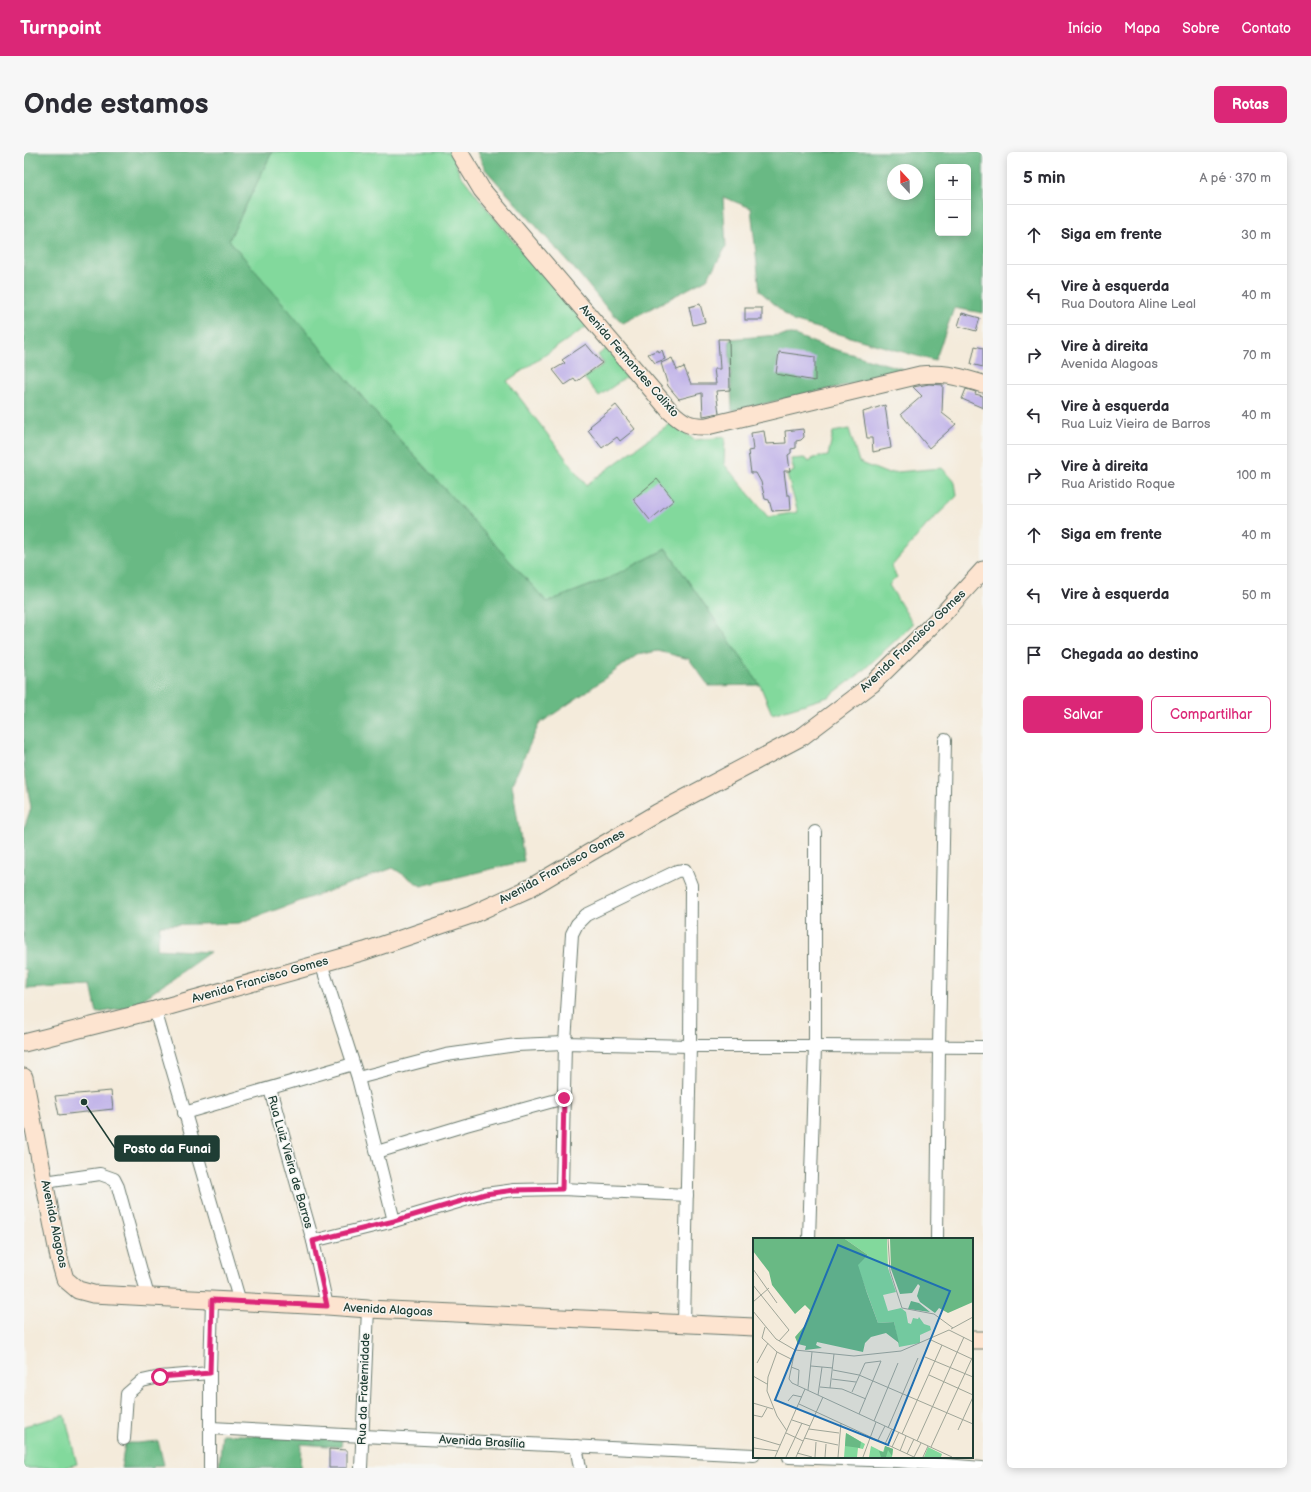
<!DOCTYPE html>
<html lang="pt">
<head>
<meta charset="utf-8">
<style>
  body { margin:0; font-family:"Balsamiq Sans",sans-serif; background:#f7f7f7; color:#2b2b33 }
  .controls { position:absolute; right:12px; top:12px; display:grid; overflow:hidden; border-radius:6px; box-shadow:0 2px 10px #0003 }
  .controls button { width:36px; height:36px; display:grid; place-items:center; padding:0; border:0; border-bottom:1px solid #e1e1e2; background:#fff; color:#2b2b33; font:20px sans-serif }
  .compass { position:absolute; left:863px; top:12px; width:36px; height:36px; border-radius:50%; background:#fff; box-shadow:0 2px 10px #0003; rotate:338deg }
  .stop { position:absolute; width:12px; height:12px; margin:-9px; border:3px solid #db2777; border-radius:50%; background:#fff }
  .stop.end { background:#db2777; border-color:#fff; box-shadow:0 1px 4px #0008 }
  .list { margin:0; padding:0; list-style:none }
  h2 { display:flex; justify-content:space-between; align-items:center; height:52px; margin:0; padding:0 16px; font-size:17px }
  h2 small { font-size:13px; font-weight:400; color:#7c7c81 }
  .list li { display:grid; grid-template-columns:26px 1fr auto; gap:12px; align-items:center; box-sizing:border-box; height:60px; padding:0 16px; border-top:1px solid #e1e1e2 }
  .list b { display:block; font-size:15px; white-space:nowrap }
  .list p { margin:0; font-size:13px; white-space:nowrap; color:#7c7c81 }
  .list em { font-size:13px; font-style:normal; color:#7c7c81 }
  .actions { display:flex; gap:8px; padding:12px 16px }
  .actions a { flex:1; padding:9px 0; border:1px solid #db2777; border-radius:6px; text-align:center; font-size:14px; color:#db2777 }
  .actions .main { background:#db2777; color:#fff }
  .icon { flex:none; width:22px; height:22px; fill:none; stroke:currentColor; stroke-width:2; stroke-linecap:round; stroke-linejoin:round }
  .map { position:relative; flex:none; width:959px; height:1316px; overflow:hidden; border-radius:6px }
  header { display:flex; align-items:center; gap:24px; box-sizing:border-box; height:56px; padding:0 20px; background:#db2777; color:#fff }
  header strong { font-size:19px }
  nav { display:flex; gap:22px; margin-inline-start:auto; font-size:14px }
  .intro { display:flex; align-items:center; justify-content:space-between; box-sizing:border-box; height:96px; padding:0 24px }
  h1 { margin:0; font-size:28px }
  .button { padding:10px 18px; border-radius:6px; background:#db2777; color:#fff; font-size:14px; font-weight:700 }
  main { display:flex; gap:24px; padding:0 24px }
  aside { flex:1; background:#fff; border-radius:6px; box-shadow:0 2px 10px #0003 }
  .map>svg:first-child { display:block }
  .green { fill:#82d99c; stroke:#508b68 }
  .forest { fill:#69b984; stroke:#447b5c; fill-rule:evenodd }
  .building { fill:#c3b6e9 }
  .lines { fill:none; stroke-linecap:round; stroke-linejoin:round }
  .street-casing { stroke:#6a7a6e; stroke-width:14 }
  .secondary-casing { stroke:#6a7a6e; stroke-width:19 }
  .street { stroke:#fff; stroke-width:12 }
  .secondary { stroke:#fde4d0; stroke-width:17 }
  .route { stroke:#db2777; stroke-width:5 }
  .labels { text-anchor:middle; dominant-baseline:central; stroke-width:3; stroke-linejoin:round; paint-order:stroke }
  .street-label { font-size:12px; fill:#1f3d34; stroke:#f6f6f2 }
  .inset-road { fill:none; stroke:#9fa598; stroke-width:1 }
  .view { fill:#1f6fb2; fill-opacity:0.15; stroke:#1f6fb2; stroke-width:2 }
  .inset-edge { fill:none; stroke:#1f3d34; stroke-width:2 }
  .leader { fill:none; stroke:#1f3d34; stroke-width:1.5 }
  .callout-dot { fill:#1f3d34; stroke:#f6f6f2; stroke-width:1.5 }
  .callout { fill:#1f3d34; stroke:#1f3d34; stroke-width:1.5 }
  .callout-label { font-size:13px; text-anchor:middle; font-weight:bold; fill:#fff }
</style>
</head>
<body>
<header>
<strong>Turnpoint</strong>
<nav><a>Início</a><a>Mapa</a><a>Sobre</a><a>Contato</a></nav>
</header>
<div class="intro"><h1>Onde estamos</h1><a class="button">Rotas</a></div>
<main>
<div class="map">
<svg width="959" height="1316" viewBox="0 0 959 1316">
  <rect width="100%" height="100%" fill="#f6f6f2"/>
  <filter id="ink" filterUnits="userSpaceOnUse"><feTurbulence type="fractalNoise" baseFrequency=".025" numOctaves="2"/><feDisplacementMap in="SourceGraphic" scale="8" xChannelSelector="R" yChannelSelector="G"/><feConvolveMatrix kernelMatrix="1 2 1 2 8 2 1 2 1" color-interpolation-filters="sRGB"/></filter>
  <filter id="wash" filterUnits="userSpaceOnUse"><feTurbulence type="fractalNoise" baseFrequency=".012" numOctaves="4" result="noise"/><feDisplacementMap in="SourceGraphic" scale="16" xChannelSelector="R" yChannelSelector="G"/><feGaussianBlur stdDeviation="0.9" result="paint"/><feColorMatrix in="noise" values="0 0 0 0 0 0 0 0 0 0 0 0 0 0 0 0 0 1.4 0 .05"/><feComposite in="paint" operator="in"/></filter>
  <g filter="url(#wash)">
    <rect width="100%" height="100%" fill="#f4ebdb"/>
    <g class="green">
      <path d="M248,0H428L435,21L489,89L565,173L483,229L562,333L648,270L670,288L701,285L700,312L744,365L774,360L763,323L770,319L767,307L780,306L786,310L789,306L804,304L809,280L825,277L835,310L862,321L918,316L931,330L933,344L902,374L867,415L873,425L865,433L889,472L834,523L804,545L748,562L736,533L642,397L583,427L523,450L356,266L205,88Z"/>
      <path d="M585,195L607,222L575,244L560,226L580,212L574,203Z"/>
      <path d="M41,1263L53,1312L39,1316H0V1274Z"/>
    </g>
    <g class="forest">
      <path d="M0,0H248L205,88L356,266L523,450L583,427L642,397L736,533L685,534L665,507L634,499L613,503L562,540L515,572L488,632L500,709L397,734L369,716L215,771L136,773L133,797L186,800L108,855L73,861L67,833L2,837L3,818L0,817V676L7,656L0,613Z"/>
      <path d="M453,0H959V161L930,156L911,209L769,169L736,139L727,56L699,45L702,95L683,127L599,171L582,155L555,122L461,17ZM914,15H944V81H914ZM869,18H893V42H869Z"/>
      <path d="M768,182L796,193L879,217L877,221L708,259L705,187Z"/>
      <path d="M198,1282L318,1288L317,1295L277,1292L276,1316H195Z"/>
      <path d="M134,1289L140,1313L129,1314V1316H97L101,1291H113Z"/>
    </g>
    <g id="blocks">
      <g class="building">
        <path d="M676,152L681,170L669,173L665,155Z"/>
        <rect x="721" y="156" width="17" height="12"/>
        <path d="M938,161L956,166L952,179L934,174Z"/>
        <path d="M694,187H705L706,238L692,239L695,261L679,264L678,241L655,247L644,234L637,211L648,206L653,218L660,215L667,232H692L690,217H696Z"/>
        <path d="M562,192L578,211L552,230L550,227L541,233L529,218L541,211L538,208Z"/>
        <path d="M951,194L959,196V215L947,212Z"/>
        <path d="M634,198L635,200L638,198L641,207L631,211L624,202Z"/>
        <path d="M755,200L791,205V229L752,222Z"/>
        <path d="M905,232L919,233L918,261L932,272L905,296L877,262L898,244L889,235Z"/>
        <path d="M942,237L952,240L951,242L959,244V256L938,247Z"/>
        <path d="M592,253L611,277L596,289L593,285L578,296L564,278L567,275L566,274Z"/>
        <path d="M861,253L867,296L849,300L848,286H843L839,260Z"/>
        <path d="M779,277L780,285L777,288L772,289V296L767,297V301L764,303L766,319H760L763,343H766L767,358L748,359L745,348L741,347L737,330L732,321H727L724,299L729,298L727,281L740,279L742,292L762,291L761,279Z"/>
        <path d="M633,327L650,348L626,368L609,347Z"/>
        <path d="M87,939L89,957L35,963L31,944Z"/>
        <path d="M305,1297L323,1298V1316H305Z"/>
      </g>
    </g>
  </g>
  <g filter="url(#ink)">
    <use href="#blocks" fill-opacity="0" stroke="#6a7a6e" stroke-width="1"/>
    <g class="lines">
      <g class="street-casing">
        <g id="street">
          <path d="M297,811L334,926L370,1069"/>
          <path d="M131,858L216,1150"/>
          <path d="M334,926L422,903L492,893L541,891L666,894H791L959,895"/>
          <path d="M246,937L289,1089L303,1154"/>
          <path d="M160,961L329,912"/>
          <path d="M353,1000L442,973L540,946"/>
          <path d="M21,1030L76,1022L90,1027L94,1035L124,1144"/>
          <path d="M538,1037L541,891L548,782L553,772L562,763L653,719L661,718L667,733L666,894L660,1172"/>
          <path d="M785,1087L791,894V680"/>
          <path d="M913,1087L915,895L921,588"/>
          <path d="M289,1089L370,1069L461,1042L491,1038L538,1037L663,1043"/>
          <path d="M187,1276L339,1284L730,1303"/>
          <path d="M100,1287L103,1242L118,1229L136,1225L186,1221"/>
          <path d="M552,1294L556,1316"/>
          <path d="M765,1305L872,1309L958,1316"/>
          <path d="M186,1316V1221L188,1148"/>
          <path d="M337,1316L344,1157"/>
        </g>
      </g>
      <g class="secondary-casing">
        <g id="secondary">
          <path d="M435,0L458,38L646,259C659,271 665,275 683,274L896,223C921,220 935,225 959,232"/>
          <path d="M0,891L131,858L341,799L447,763L504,737L633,661L779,584L848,532L918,463L959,418"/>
          <path d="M0,925L35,1106L41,1127L54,1138L69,1142L303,1154L344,1157L730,1175"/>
          <path d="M948,1188H959"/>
        </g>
      </g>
      <use href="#street" class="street"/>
      <use href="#secondary" class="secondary"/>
    </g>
  </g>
  <g class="lines" filter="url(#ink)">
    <path class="route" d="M136,1225L186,1221L188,1148L303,1154L289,1089L370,1069L461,1042L491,1038L538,1037L540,946"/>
  </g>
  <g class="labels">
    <g class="street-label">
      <text transform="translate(605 209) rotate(49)">Avenida Fernandes Calixto</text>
      <text transform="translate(889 489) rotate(-44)">Avenida Francisco Gomes</text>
      <text transform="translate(538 715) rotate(-29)">Avenida Francisco Gomes</text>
      <text transform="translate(236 828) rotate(-16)">Avenida Francisco Gomes</text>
      <text transform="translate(266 1010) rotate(74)">Rua Luiz Vieira de Barros</text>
      <text transform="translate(30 1072) rotate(78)">Avenida Alagoas</text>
      <text transform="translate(364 1158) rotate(3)">Avenida Alagoas</text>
      <text transform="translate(340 1237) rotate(-88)">Rua da Fraternidade</text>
      <text transform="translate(458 1290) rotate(3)">Avenida Brasília</text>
    </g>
  </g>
  <g transform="translate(729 1086)">
    <rect width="220" height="220" fill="#f4ebdb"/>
    <path d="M92,1H134L135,30L143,54L130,57L135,73L148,70L153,74L155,85L158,86L160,80L165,81L166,79L171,86L177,88L178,92L167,97V105L146,109L141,84L125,85L104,27L115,17ZM93,195L112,206L110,211L105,210L104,219H91ZM118,208L130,214L132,208L140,211L139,219H116ZM175,209L189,216L188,219H171Z" fill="#82d99c"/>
    <path d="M0,1H92L115,17L105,27L114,55L125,85L141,84L146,105L133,95L118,99L112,105L110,114L64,104L63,107L69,110L52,112L53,108L45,106L42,99L54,85L57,72L52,67L42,76L19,47L16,34L0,13ZM137,1H220V64L195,75L186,70L182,75L167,64L164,58L167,48L165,46L159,55L147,56L138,31ZM158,63L166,65L177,74L155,71ZM93,195L108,204L107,210L92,208ZM132,208L140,211L139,218L135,212L133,219H128L126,213L131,214Z" fill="#69b984"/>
    <path class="inset-road" d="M135,1L137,33L149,70L181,76L200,90M0,31L24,65M0,47L36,92L26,103M0,64L16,50M0,73L23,101L42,112L101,118L148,113L196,92L220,104M12,89L9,100L24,114L40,122M198,91L220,79M178,102L219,121M42,112L36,141L39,145L199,219M24,114L15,139L14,153L24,178L34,193M172,119L220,139M4,125L15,105M58,128L80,130M38,129L46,132L45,147M80,132L106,137L220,186M176,137L220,157M0,138L14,146M79,141L103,144M67,149L89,151L113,161M77,150L81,116M55,152L59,114M99,154L112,125L128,123L106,176M65,157L69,129M35,163L40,157L49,159M0,165L20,171M46,166L161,219M0,177L9,179L14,170M39,182L57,188M121,183L145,125M135,190L165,120M56,191L86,195M205,192L220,159M33,195L50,203M149,196L189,107M0,199L27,207M51,200L85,207M125,202L132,188M164,203L211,99M132,206L139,191M139,209L146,194M178,209L220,118M0,210L25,213M147,213L153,198M44,215L59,219M154,216L161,201M22,219L52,151M33,219L49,185M43,219L70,159M62,219L63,204M72,219L73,206M85,219L88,185M110,219L123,184M161,219L168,205M170,219L175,208"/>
    <path class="view" d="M85,7L197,53L135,207L22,162Z"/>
    <rect width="220" height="220" class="inset-edge"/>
  </g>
  <path class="leader" d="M60 950L91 996"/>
  <circle class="callout-dot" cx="60" cy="950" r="4"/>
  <rect class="callout" x="91" y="984" width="104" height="25" rx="4"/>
  <g class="callout-label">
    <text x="143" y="1001">Posto da Funai</text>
  </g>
</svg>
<div class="controls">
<button>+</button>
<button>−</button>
</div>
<svg class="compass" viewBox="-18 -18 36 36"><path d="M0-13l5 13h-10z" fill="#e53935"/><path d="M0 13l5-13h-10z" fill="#7c7c81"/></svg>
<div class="stop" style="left:136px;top:1225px"></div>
<div class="stop end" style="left:540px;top:946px"></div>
</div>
<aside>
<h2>5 min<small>A pé · 370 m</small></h2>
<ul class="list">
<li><svg class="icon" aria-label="ahead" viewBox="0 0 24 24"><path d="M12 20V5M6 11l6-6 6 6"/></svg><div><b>Siga em frente</b></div><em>30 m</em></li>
<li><svg class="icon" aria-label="left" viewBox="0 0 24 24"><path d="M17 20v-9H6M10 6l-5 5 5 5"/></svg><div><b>Vire à esquerda</b><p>Rua Doutora Aline Leal</p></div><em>40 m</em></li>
<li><svg class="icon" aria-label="right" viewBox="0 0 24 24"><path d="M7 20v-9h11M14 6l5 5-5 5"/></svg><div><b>Vire à direita</b><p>Avenida Alagoas</p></div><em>70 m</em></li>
<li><svg class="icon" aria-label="left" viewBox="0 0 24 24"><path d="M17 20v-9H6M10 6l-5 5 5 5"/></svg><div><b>Vire à esquerda</b><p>Rua Luiz Vieira de Barros</p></div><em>40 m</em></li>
<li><svg class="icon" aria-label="right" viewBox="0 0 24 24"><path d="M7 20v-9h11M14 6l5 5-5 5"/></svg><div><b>Vire à direita</b><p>Rua Aristido Roque</p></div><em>100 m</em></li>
<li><svg class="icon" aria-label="ahead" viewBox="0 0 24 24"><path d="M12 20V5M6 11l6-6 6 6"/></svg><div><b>Siga em frente</b></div><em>40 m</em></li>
<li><svg class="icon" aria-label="left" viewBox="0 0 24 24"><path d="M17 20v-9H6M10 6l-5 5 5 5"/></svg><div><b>Vire à esquerda</b></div><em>50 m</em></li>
<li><svg class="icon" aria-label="arrive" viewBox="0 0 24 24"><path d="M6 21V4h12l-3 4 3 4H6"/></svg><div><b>Chegada ao destino</b></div></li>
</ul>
<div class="actions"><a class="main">Salvar</a><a>Compartilhar</a></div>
</aside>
</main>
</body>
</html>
